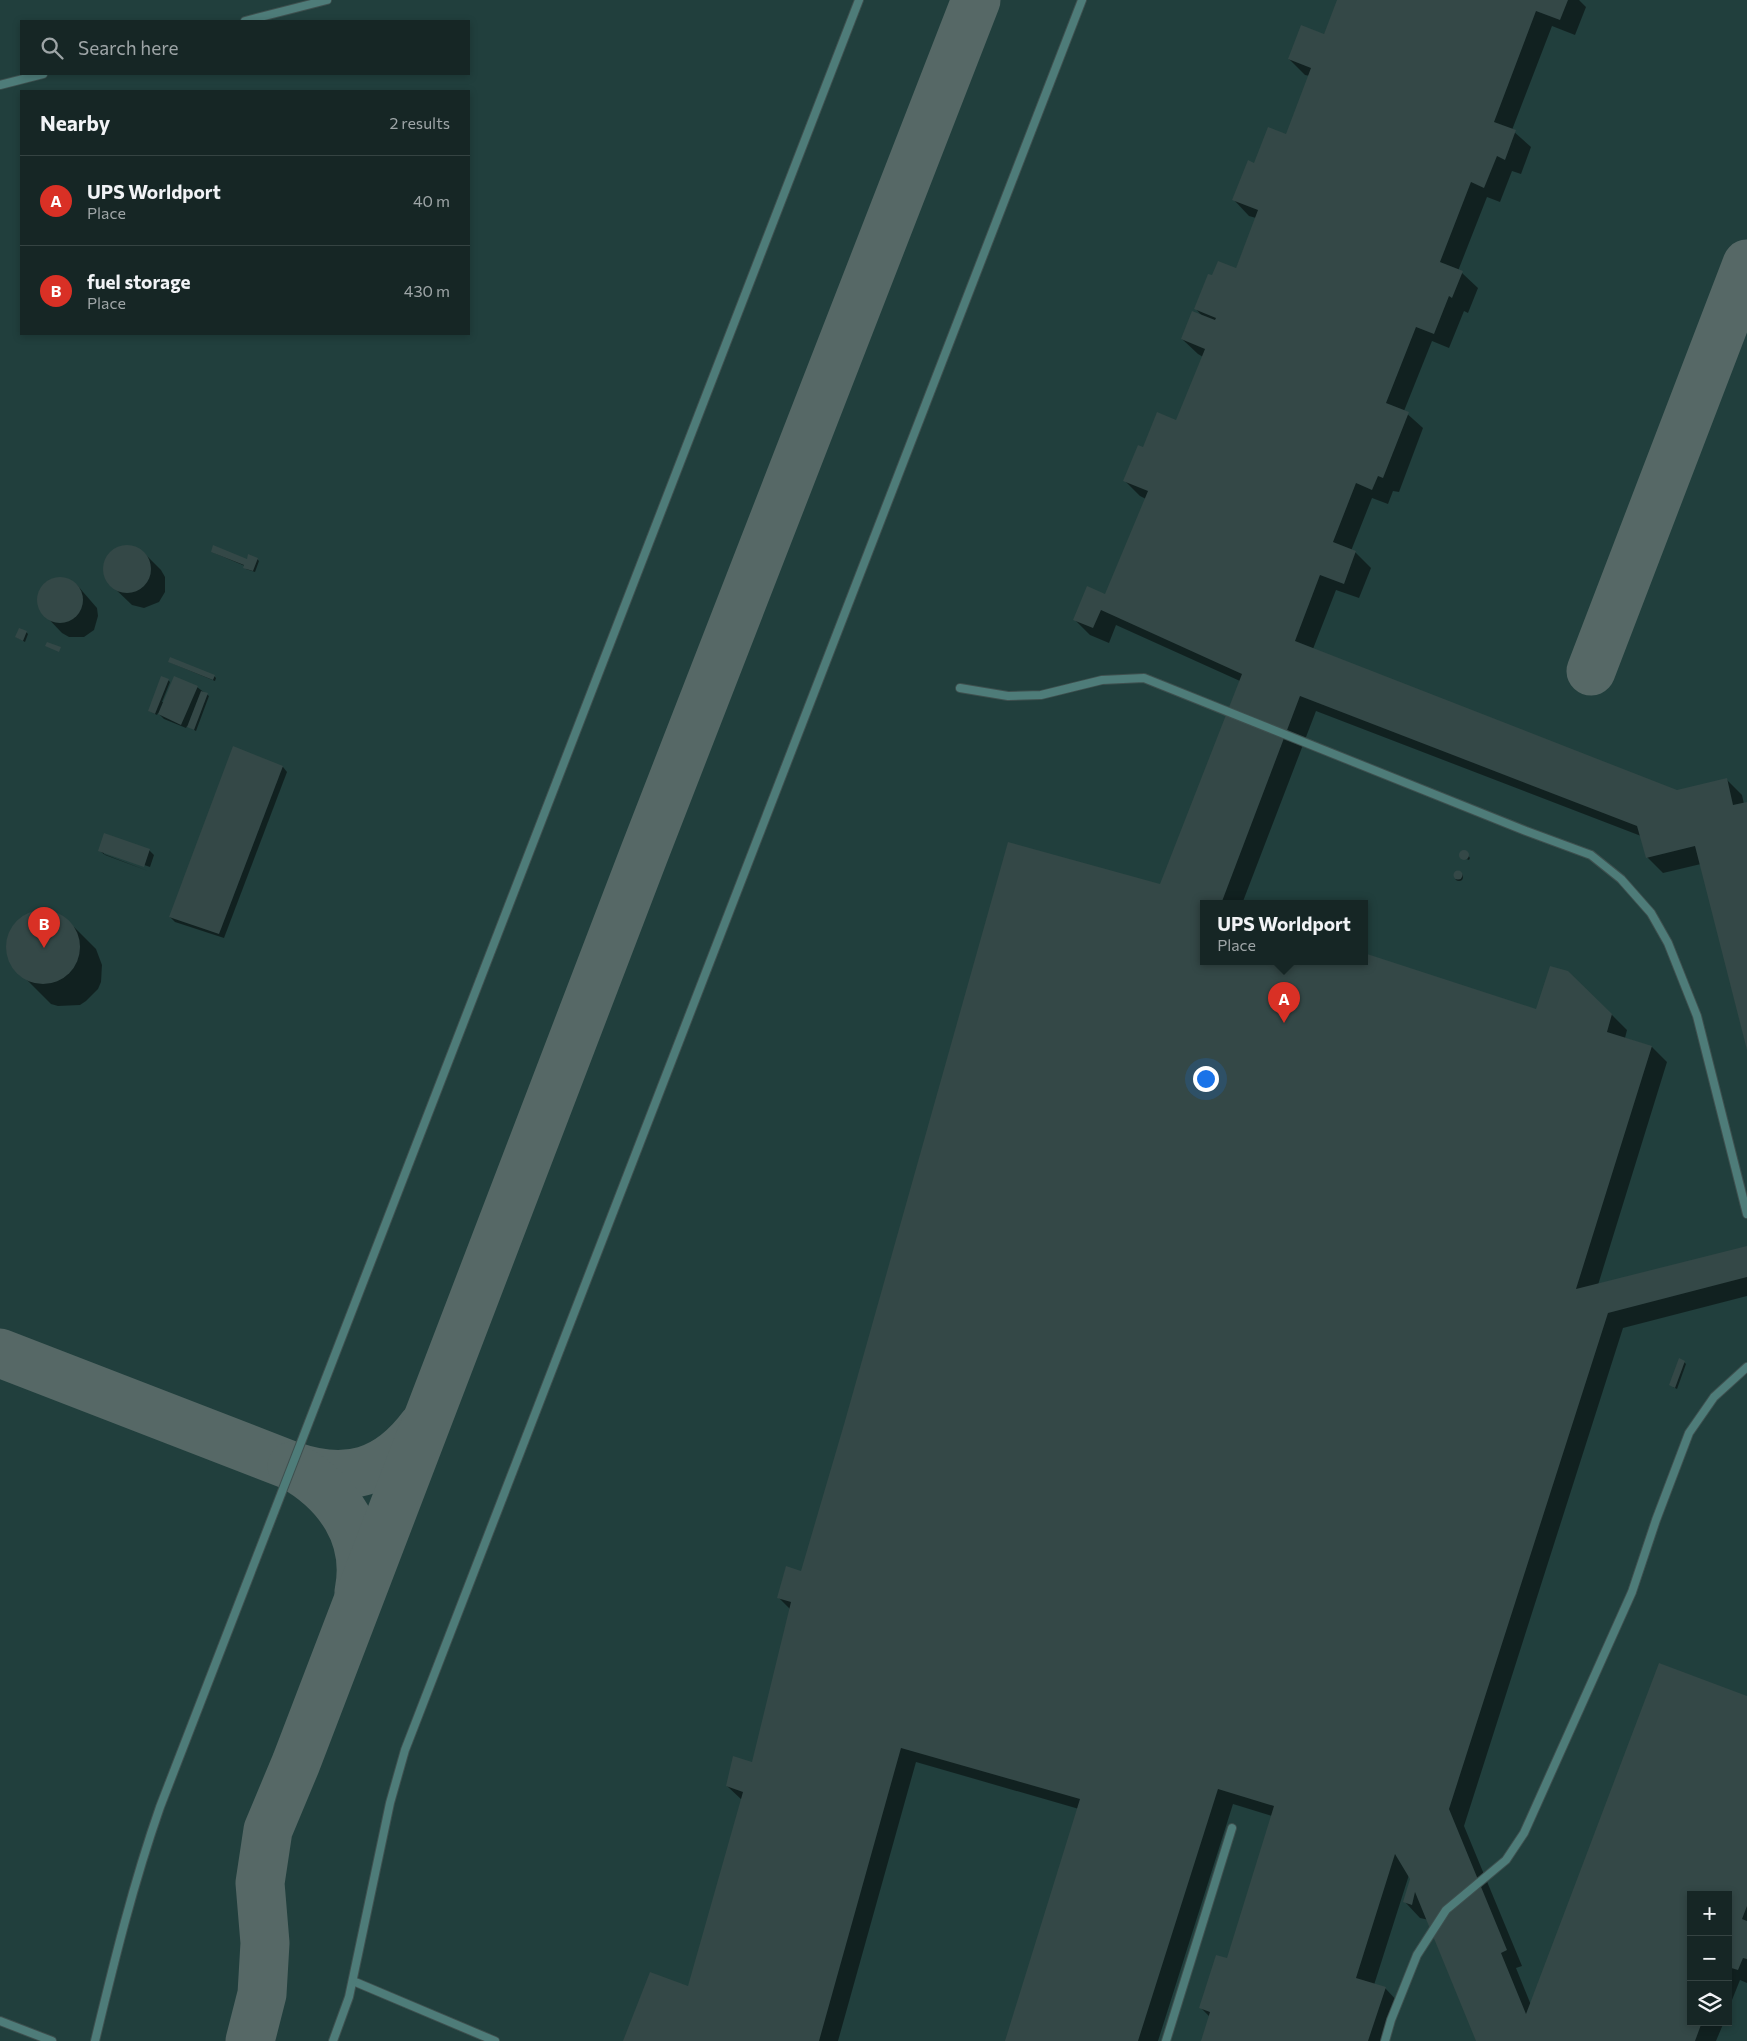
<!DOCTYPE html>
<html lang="en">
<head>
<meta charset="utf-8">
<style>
  body { margin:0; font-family:Commissioner,sans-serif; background:#233232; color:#f1f3f6 }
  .controls { position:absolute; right:15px; bottom:15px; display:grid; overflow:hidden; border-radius:0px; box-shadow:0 2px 8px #0003 }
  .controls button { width:45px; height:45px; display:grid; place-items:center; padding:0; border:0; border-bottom:1px solid #354342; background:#162625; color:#f1f3f6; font:25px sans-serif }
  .you { position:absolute; left:1205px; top:1078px; width:18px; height:18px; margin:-12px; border:4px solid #fff; border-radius:50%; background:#1a73e8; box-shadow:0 0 0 8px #1a73e833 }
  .badge { display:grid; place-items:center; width:32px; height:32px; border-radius:50%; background:#d93025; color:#fff; font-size:16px; font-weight:700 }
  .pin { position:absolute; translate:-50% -41px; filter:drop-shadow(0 1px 2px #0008) }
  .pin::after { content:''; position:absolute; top:26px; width:18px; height:15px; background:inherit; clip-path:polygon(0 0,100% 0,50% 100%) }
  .popup { position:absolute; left:1200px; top:900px; width:168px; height:65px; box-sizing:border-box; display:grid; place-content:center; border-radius:0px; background:#162625; filter:drop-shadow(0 1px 4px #0005); font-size:16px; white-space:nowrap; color:#9ea5a7 }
  .popup b { font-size:19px; color:#f1f3f6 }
  .popup::after { content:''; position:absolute; left:50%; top:100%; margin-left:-10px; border:10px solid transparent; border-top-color:#162625 }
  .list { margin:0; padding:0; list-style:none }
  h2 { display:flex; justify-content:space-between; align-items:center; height:65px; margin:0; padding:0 20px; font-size:21px }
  h2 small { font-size:16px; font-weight:400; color:#9ea5a7 }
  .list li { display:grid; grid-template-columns:32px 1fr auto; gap:15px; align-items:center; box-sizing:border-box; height:90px; padding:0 20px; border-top:1px solid #354342 }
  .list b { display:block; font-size:19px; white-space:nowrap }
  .list p { margin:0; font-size:16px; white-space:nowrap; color:#9ea5a7 }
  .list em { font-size:16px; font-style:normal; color:#9ea5a7 }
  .icon { flex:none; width:28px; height:28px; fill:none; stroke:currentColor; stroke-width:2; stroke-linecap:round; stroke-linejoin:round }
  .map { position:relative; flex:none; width:1747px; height:2041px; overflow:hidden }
  .search { position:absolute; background:#162625; box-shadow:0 2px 8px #0003; left:20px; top:20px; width:450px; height:55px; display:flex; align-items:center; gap:12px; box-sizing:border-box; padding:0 18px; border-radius:0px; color:#9ea5a7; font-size:19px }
  .panel { position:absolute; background:#162625; box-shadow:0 2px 8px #0003; left:20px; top:90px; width:450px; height:245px; border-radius:0px }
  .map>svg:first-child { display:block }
  .built { fill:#213f3d; fill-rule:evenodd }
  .shadow { fill:#0007 }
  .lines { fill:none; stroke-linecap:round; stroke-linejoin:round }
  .taxiway { stroke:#566866; stroke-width:49 }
  .building { fill:#344847 }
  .lane-casing { stroke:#3e504f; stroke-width:10 }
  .lane { stroke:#4e7c79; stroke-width:8 }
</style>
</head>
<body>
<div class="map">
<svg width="1747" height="2041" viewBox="0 0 1747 2041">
  <rect width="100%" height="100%" fill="#1e3231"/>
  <path class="built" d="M0,0H1747V2041H0ZM21,21H469V74H21ZM21,91H469V334H21ZM1204,904H1364V962H1204ZM1691,1895H1728V2022H1691Z"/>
  <g class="shadow">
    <path d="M1338,0H1579L1586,7L1575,35L1552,26L1512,130L1531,147L1521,174L1512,171L1500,202L1487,197L1458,271L1462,273L1478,288L1468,313L1464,311L1449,348L1432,341L1404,411L1423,428L1399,492L1393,491L1388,504L1372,498L1351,551L1355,552L1371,568L1359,598L1336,590L1313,649L1677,791L1726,779L1742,795L1744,804L1747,803V1048L1701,864L1663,873L1647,857L1641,836L1316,711L1242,904H1204V962H1364V954L1537,1010L1611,1014L1627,1030L1625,1038L1652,1047L1667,1062L1598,1285L1747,1247V1296L1623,1328L1464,1826L1522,1966L1516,1968L1531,2005L1747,1698V1983L1740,1980L1728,2010V1895H1691V2022H1724L1716,2041H1477L1429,1920L1420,1918L1405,1902L1412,1879L1409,1875L1374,1985L1385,1988L1400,2004L1388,2041H1202L1210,2017L1201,2008L1228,1960L1272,1816L1233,1804L1158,2041H1006L1079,1809L916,1762L838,2041H625L689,1988L742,1800L727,1786L753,1764L790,1609L778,1597L802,1573L1161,886L1240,681L1116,625L1109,643L1090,635L1075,620L1106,596L1146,499L1140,496L1125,481L1144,449L1177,422L1203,357L1198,354L1182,339L1202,316L1196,309L1213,277L1236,269L1256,218L1249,216L1234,200L1254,164L1287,136L1310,76L1305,75L1289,59L1324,35Z"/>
    <path d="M127,546L135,547L145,554L161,570L165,577V592L159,602L144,608L132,605L110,584L106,577L105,569L110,554L115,549Z"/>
    <path d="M212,552L247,560L257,559L259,561L255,572L246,569L245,566Z"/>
    <path d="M60,578L67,579L77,585L97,608L98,616L94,630L84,637H69L62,633L41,611L38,600L39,593L45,583L52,579Z"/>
    <path d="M26,632L28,634L25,642L16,637Z"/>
    <path d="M169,662L214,676L216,678L215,681Z"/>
    <path d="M168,680L170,682L162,702H164L197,687L209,696L196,731L187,726L186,728L164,719L158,713L157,715L149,711Z"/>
    <path d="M234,748L283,767L287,772L224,938L175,922L170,917Z"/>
    <path d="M149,850L154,855L150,867L104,851V854L148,871L105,855L100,851Z"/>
    <path d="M1465,851L1470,858L1469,860L1461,857L1462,852Z"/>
    <circle cx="1459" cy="877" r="4"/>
    <path d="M52,911L64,917L96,949L102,965L101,982L98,989L86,1001L80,1005L58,1006L51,1004L13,966L9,955L8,940L20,919L36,912Z"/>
    <path d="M1684,1362L1686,1364L1677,1389L1673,1387Z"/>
  </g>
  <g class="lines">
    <g class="taxiway">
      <path d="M1591,671L1747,264"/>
      <path d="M0,1353L292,1466C347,1485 388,1473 423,1426"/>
      <path d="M292,1466C338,1492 370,1536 359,1592"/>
      <path d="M250,2041L262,1994L265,1943L260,1883L268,1830L296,1763L644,854L976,0"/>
    </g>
  </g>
  <g class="building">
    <path d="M1337,0H1568L1560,20L1536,11L1494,122L1516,130L1505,160L1497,156L1484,188L1471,182L1440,262L1463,271L1452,298L1449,296L1434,334L1416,327L1386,403L1409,412L1383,478L1378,476L1372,490L1356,483L1333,542L1356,551L1344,584L1320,575L1295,641L1677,790L1727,778L1733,805L1747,802V1050L1695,846L1646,858L1637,826L1300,696L1221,904H1204V962H1364V953L1536,1009L1550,966L1568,971L1612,1014L1607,1032L1652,1046L1576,1289L1747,1246V1277L1608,1313L1449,1809L1507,1950L1501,1953L1526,2014L1659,1663L1747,1696V1906L1742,1919L1747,1921V1959L1743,1958L1738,1970L1728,1967V1895H1691V2022H1702L1695,2041H1476L1415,1892L1412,1905L1403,1902L1410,1879L1395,1854L1356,1978L1386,1987L1368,2041H1201L1210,2012L1199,2008L1216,1955L1227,1958L1274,1806L1218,1789L1138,2041H1005L1080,1799L901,1748L819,2041H623L650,1972L688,1986L743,1792L726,1786L733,1756L752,1762L791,1602L777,1598L786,1566L801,1571L845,1421L1008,842L1160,884L1242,674L1101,610L1093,628L1073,620L1087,586L1105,594L1148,491L1123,481L1138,445L1143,447L1157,412L1176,420L1205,349L1181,339L1192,311L1215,320L1216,318L1194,309L1208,274L1212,275L1218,261L1236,268L1258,210L1232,200L1248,160L1254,163L1268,127L1286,134L1311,68L1288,59L1301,25L1324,34Z"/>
    <circle cx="127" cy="569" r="24"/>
    <path d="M213,545L247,559L248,554L258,558L253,571L243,568L244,565L211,552Z"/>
    <circle cx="60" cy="600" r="23"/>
    <path d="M19,628L27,631L23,641L15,637Z"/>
    <path d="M47,642L61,647L59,652L45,646Z"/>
    <path d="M170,657L215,675L213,680L168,662Z"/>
    <path d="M161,676L169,679L155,714L148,711Z"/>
    <path d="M174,676L198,686L181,725L158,714Z"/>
    <path d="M201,691L208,693L194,730L187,727Z"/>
    <path d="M233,746L283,766L219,934L169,917Z"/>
    <path d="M104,833L150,849L144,867L98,851Z"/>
    <circle cx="1464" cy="855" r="5"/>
    <circle cx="1458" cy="875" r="4.5"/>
    <circle cx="43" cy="947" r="37"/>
    <path d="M1679,1358L1685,1361L1675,1388L1669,1385Z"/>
  </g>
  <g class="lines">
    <g class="lane-casing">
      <g id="lane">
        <path d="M245,21L327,0"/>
        <path d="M0,85L43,74"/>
        <path d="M960,688L1008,696L1041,695L1102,680L1144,678L1526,831L1591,855L1621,879L1651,913L1668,943L1697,1016L1747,1214"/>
        <path d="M353,1981L495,2041"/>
        <path d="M0,2021L52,2041"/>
        <path d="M95,2041C114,1962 133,1884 160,1807L859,0"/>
        <path d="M333,2041L349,1997L390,1803L405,1750L1082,0"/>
        <path d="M1166,2041L1232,1828"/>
        <path d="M1385,2041L1391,2020L1417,1955L1446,1910L1506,1860L1524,1833L1632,1592L1656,1520L1689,1433L1714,1397L1747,1367"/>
      </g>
    </g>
    <use href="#lane" class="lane"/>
  </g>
</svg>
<div class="controls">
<button>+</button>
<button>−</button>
<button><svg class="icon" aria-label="layers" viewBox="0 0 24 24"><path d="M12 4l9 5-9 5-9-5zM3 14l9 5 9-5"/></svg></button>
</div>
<div class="you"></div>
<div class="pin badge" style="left:1284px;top:1023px">A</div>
<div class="popup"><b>UPS Worldport</b>Place</div>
<div class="pin badge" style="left:44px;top:948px">B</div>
<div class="search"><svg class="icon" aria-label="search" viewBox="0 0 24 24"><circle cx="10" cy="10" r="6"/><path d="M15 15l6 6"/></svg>Search here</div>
<section class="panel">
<h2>Nearby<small>2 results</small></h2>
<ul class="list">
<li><span class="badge">A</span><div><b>UPS Worldport</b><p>Place</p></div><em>40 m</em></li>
<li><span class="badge">B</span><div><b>fuel storage</b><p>Place</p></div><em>430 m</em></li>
</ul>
</section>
</div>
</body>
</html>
